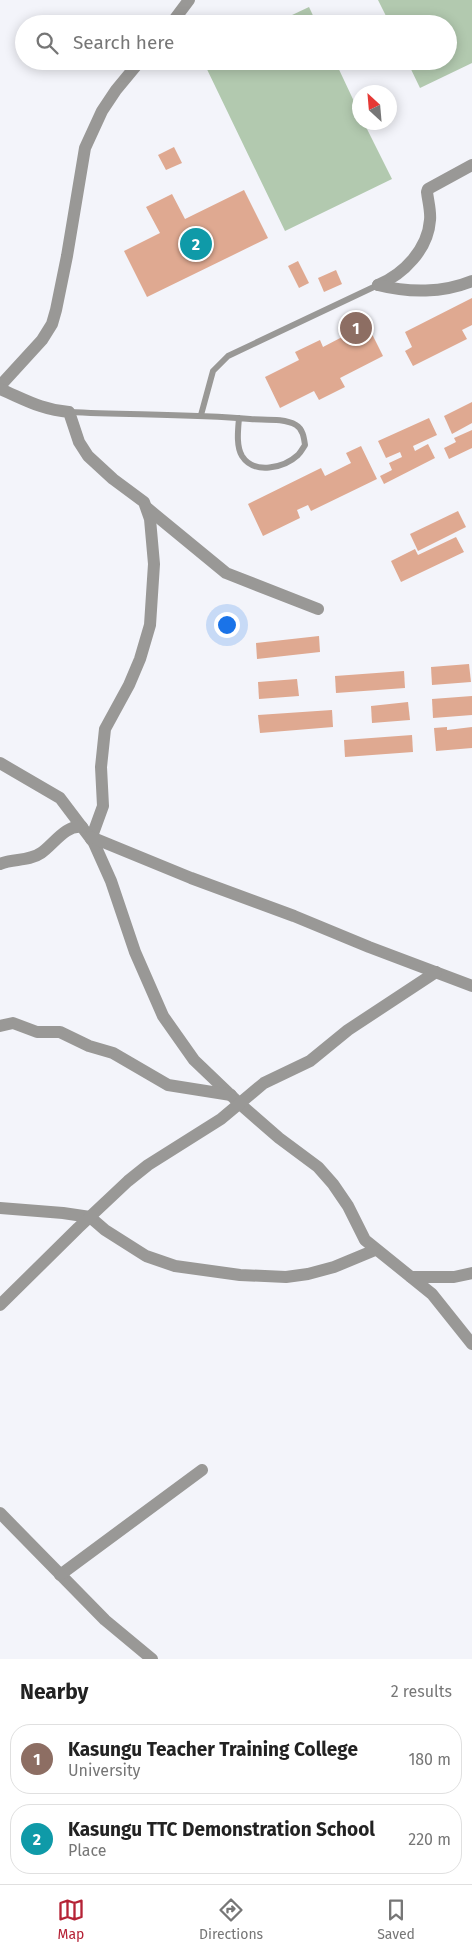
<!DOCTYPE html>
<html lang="en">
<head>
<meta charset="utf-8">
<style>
  body { margin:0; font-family:"Fira Sans",sans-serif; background:#f6f6f6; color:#222 }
  .compass { position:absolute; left:352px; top:85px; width:45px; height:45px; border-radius:50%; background:#fff; box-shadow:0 2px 12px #0003; rotate:334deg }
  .you { position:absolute; left:226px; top:624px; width:18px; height:18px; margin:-12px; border:4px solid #fff; border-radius:50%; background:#1a73e8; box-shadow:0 0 0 8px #1a73e833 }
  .badge { display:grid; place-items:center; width:32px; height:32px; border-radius:50%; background:#b52336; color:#fff; font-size:16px; font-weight:700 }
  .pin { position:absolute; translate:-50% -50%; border:2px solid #fff; box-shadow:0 1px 5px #0006 }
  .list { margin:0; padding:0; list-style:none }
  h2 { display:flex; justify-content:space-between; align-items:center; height:65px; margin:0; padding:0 20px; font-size:21px }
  h2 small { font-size:16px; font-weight:400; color:#767676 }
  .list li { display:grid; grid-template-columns:32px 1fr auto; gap:15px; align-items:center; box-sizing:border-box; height:70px; margin:0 10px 10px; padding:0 10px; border:1px solid #e0e0e0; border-radius:20px }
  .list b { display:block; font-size:19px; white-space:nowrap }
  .list p { margin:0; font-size:16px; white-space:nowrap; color:#767676 }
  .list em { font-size:16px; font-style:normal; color:#767676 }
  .icon { flex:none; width:28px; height:28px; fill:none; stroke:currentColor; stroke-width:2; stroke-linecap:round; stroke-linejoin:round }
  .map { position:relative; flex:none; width:472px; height:1659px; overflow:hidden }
  .search { position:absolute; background:#fff; box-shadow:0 2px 12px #0003; left:15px; right:15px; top:15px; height:55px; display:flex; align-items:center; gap:12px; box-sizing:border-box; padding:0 18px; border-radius:28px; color:#767676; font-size:19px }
  .sheet { height:225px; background:#fff }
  nav { display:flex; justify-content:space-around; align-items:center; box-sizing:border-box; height:70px; border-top:1px solid #e0e0e0; background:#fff; font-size:14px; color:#767676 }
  nav a { display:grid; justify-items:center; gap:2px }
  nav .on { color:#b52336 }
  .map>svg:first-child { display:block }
  .green { fill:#b2c9af }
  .building { fill:#dfa991 }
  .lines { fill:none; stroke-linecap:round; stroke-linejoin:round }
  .service { stroke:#999896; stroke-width:6 }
  .minor { stroke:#999896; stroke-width:12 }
</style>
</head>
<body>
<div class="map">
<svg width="472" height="1659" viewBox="0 0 472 1659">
  <rect width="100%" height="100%" fill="#f3f4fa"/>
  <g class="green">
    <path d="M378,0H472V63L420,88L407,61H448V24H390Z"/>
    <path d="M309,7L317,24H273Z"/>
    <path d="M203,61H335L359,112L360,122L364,123L392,179L285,231Z"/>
  </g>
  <g class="building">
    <path d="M174,147L182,163L166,170L158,155Z"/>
    <path d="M244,190L268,238L147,297L124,251L160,233L146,207L172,194L185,219Z"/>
    <path d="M298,261L309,283L299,288L288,266Z"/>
    <path d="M336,270L342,284L324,292L318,278Z"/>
    <path d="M472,298V325L462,330L467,339L413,366L405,351L412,347L405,332Z"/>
    <path d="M367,324L383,356L340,378L345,387L319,400L314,391L280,408L265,377L299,360L295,352L320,340L323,347Z"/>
    <path d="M472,402V423L452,434L444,416Z"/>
    <path d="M429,418L437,435L413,446L415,451L428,444L435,458L384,484L380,476L392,470L389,463L402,457L400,452L386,458L378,441Z"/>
    <path d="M472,430V448L449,459L444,448L456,442L454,438Z"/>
    <path d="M361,446L377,479L311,511L308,505L297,510L300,518L263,536L248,504L321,468L325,476L351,463L346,453Z"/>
    <path d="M458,511L466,527L418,551L410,534Z"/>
    <path d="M456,537L464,552L401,582L391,561L415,549L418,555Z"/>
    <path d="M319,636L320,652L257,659L256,643Z"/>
    <path d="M469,664L471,682L432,685L431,667Z"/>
    <path d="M404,671L405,688L336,693L335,676Z"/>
    <path d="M297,679L299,696L259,699L258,682Z"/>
    <path d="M472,696V715L433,718L432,699Z"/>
    <path d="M408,702L410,720L372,723L371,706Z"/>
    <path d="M332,710L333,727L260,733L258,715Z"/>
    <path d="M447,727V730L472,727V748L436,751L434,728Z"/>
    <path d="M412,735L413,752L345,757L344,740Z"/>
  </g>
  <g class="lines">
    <g class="service">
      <path d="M69,412C130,415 190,414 250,419C264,420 284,418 296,425C303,429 304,438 305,445C303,448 301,452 298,455C284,468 254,475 242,456C236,446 238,430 239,418"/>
      <path d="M201,415L213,371L228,356L378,285"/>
    </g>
    <g class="minor">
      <path d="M171,24L189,0"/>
      <path d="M378,285C404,274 428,249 430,220C431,211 428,201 427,192L428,189L472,165"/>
      <path d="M378,285C409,293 443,293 472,281"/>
      <path d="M0,386L42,340L52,324L56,310L67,256L85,148L102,111L116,90L140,61"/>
      <path d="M0,389C24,399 42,410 69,412L79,442L88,456L113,479L144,502L150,519L154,564L150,625L140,659L129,685L105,729L101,767L103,806L91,839"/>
      <path d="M147,508L226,573L318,609"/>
      <path d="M0,763L60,798L94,843L111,881L135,952L163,1016L194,1060L240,1104L279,1138L318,1167L333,1184L348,1206L365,1240L432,1294L472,1344"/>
      <path d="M91,837L191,878L294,916L369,947L472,986"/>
      <path d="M0,864C13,858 28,862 41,853C53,845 66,824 82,827"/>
      <path d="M0,1026L13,1023L37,1032H60L89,1046L113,1053L168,1085L231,1095"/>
      <path d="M0,1208L63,1213L90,1217L105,1230L146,1256L175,1266L240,1275L286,1277L308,1274L334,1267L375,1250"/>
      <path d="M411,1277H454L472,1273"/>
      <path d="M0,1305L78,1228L128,1181L148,1165L221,1119L264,1083L310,1061L348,1030L436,972"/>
      <path d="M0,1513L105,1620L152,1659"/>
      <path d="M60,1575L202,1470"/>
    </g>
  </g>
</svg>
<svg class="compass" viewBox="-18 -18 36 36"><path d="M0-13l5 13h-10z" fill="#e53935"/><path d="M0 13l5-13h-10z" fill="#767676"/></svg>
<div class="you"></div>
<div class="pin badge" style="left:356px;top:328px;background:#8d6e63">1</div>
<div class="pin badge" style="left:196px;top:244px;background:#0f9aa8">2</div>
<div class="search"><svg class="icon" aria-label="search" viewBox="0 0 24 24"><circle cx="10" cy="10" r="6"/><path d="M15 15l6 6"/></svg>Search here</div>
</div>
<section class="sheet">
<h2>Nearby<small>2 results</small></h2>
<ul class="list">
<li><span class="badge" style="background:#8d6e63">1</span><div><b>Kasungu Teacher Training College</b><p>University</p></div><em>180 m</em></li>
<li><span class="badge" style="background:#0f9aa8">2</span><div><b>Kasungu TTC Demonstration School</b><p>Place</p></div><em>220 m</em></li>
</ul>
</section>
<nav>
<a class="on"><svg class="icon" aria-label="map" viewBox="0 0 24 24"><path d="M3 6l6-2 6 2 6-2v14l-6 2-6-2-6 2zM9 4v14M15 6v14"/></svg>Map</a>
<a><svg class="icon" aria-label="directions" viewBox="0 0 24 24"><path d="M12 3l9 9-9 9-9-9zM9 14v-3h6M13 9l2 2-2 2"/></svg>Directions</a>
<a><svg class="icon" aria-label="saved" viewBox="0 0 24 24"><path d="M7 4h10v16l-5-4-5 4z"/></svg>Saved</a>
</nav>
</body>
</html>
